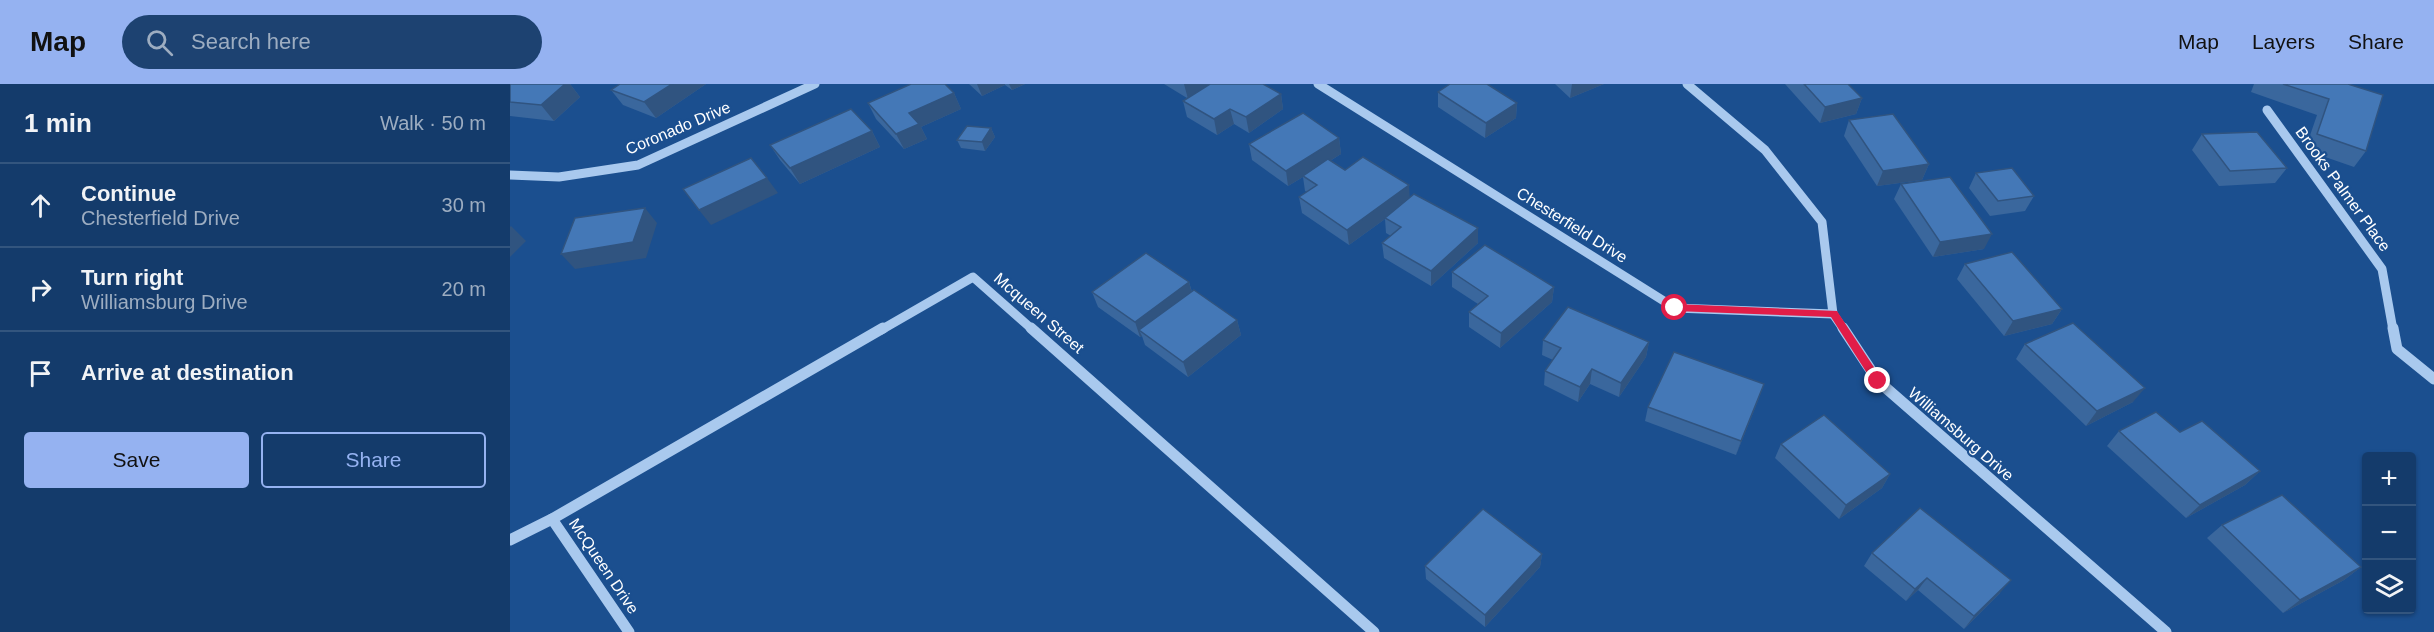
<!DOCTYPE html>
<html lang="en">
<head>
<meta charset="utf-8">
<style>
  body { margin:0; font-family:Arial,sans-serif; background:#1d4271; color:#f1f3f6 }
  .controls { position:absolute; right:18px; bottom:18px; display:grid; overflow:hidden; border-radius:6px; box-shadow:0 2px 4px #0004 }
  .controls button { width:54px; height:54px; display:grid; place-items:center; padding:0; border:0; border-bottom:2px solid #33557e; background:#143b6b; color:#f1f3f6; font:30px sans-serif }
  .stop { position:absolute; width:18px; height:18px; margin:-14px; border:4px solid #e11d48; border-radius:50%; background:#fff }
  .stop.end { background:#e11d48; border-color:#fff; box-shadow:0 2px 6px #0008 }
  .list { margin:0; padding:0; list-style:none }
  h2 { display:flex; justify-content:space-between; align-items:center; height:78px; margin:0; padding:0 24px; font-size:26px }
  h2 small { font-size:20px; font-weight:400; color:#9dadc1 }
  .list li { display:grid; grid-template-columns:39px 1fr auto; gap:18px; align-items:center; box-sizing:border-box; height:84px; padding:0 24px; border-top:2px solid #33557e }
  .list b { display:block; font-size:22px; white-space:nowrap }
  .list p { margin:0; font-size:20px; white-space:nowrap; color:#9dadc1 }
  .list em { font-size:20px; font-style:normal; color:#9dadc1 }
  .actions { display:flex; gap:12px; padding:18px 24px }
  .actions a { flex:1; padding:14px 0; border:2px solid #95b2f1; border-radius:6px; text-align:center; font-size:21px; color:#95b2f1 }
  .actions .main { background:#95b2f1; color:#111 }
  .icon { flex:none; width:33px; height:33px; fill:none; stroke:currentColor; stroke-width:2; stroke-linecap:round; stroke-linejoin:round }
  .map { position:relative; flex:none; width:1924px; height:548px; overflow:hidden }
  header { display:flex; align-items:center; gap:36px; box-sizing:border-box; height:84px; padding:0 30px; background:#95b2f1; color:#111 }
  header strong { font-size:28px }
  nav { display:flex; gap:33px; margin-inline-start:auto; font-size:21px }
  .search { width:420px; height:54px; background:#1d4271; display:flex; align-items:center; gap:15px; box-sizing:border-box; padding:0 21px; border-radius:33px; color:#9dadc1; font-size:22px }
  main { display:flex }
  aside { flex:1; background:#143b6b }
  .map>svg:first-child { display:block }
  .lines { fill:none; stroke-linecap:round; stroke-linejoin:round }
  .minor-far1 { stroke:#a9c9ee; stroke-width:9 }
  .minor { stroke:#a9c9ee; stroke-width:11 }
  .wall { fill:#3a679d }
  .shaded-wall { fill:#305480 }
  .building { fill:#4478b7; stroke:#305480; stroke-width:1.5 }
  .route { fill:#e11d48 }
  .labels { text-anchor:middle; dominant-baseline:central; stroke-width:4.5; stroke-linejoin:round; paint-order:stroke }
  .street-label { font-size:16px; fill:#fff; stroke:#1b4f8f }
</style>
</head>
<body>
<header>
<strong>Map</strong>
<div class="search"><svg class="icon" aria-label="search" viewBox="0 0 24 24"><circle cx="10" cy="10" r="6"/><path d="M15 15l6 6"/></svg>Search here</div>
<nav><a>Map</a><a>Layers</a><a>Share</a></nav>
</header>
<main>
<aside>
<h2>1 min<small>Walk · 50 m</small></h2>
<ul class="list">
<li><svg class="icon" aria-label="ahead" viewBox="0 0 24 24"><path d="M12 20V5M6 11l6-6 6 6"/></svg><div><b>Continue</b><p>Chesterfield Drive</p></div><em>30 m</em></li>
<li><svg class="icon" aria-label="right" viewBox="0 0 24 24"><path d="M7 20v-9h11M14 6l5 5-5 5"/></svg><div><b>Turn right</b><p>Williamsburg Drive</p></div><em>20 m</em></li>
<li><svg class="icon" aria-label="arrive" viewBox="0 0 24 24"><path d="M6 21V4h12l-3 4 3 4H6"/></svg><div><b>Arrive at destination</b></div></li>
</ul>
<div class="actions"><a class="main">Save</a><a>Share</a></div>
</aside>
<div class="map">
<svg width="1924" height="548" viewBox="0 0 1924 548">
  <rect width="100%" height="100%" fill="#1b4f8f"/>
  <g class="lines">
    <g class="minor-far1">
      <path d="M808,0L1165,224L1323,230"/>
      <path d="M1177,0L1255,66L1312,138L1323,230L1334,246"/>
      <path d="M1757,26L1872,185L1883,246"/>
      <path d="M0,91L49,93L128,81L305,0"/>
      <path d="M371,246L463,193L523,246"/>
    </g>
    <g class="minor">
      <path d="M521,244L864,548"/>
      <path d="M1333,244L1368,297L1656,548"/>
      <path d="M1883,244L1887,265L1924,295"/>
      <path d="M42,435L119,548"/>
      <path d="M0,456L42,435L373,244"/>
    </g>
  </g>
  <g class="wall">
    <path d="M0,0H60L70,13L44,37L0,32Z"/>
    <path d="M110,0H196L146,34L113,21L101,6Z"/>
    <path d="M459,0H515L502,6L495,1L472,12Z"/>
    <path d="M654,0H753L771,10L773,25L739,49L724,40L707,51L677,33L673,17L677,14Z"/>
    <path d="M1045,0H1094L1060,14Z"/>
    <path d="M1275,0H1338L1352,14L1346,30L1310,39Z"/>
    <path d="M1744,0H1838L1856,67L1844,83L1795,66L1807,31L1741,8Z"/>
    <path d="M928,8L1007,19L1006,34L975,54L928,23Z"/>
    <path d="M444,9L451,25L411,43L417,55L394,65L366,35L358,19Z"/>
    <path d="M1339,36L1419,80L1412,96L1367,102L1334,52Z"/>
    <path d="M481,44L485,53L475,67L451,64L447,56Z"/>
    <path d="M362,47L370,63L290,100L270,76L260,61Z"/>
    <path d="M1692,50L1777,84L1765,99L1709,102L1682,66Z"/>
    <path d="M829,54L831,70L820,77L835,86L899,114L968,159L921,202L874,174L872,159L881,152L876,149L875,135L839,161L792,129L789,113L797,108L795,107L793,93L778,102L742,76L739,60Z"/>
    <path d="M1466,89L1524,112L1515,127L1480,132L1459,104Z"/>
    <path d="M1391,100L1474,165L1423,173L1384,115Z"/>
    <path d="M1455,180L1552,225L1542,240L1494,252L1447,195Z"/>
    <path d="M942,188L1044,203L1042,218L990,264L959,243V228L968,220L942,203Z"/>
    <path d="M679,198L682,208L727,236L731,251L678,293L635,261L632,252L630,253L588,223L582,208Z"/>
    <path d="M1033,256L1139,258L1136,273L1109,313L1080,300L1068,318L1034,301L1035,287L1043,276L1032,271Z"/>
    <path d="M1515,260L1623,318L1576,342L1506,275Z"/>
    <path d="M1249,314L1226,371L1135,337L1138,323Z"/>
    <path d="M1609,347L1750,387L1735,401L1676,434L1597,362Z"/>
    <path d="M1271,360L1380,390L1372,404L1329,435L1265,374Z"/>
    <path d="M1712,441L1851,483L1834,496L1773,529L1697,454Z"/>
    <path d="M1362,469L1490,509L1454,545L1408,506L1396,517L1354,482Z"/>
    <path d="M1032,470L1030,483L975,543L916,495L915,482Z"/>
  </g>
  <g class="shaded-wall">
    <path d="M55,0H60L70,13L44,37L31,21Z"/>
    <path d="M162,0H196L146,34L134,18Z"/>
    <path d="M467,0H495V1L472,12Z"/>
    <path d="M499,0H515L502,6Z"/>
    <path d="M674,0H702L678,15Z"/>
    <path d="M1062,0H1094L1060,14Z"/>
    <path d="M444,9L451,25L411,43L417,55L394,65L386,50L399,29Z"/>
    <path d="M771,10L773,25L739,49L736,33Z"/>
    <path d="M1352,14L1346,30L1310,39L1315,23Z"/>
    <path d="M1007,19L1006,34L975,54L976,39Z"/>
    <path d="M720,25L724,40L707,51L704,35Z"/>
    <path d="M481,44L485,53L475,67L472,58Z"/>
    <path d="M362,47L370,63L290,100L280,84Z"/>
    <path d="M829,54L831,70L794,93L793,92V93L778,102L776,87Z"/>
    <path d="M1419,80L1412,96L1367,102L1373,87Z"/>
    <path d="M257,94L268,109L201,141L189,126Z"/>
    <path d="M899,101L900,117L839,161L837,146Z"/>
    <path d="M135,124L147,139L136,174L65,185L51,170Z"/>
    <path d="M1,142L16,157L0,173V143Z"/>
    <path d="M968,144V159L921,202V187Z"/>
    <path d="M1482,150L1474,165L1423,173L1430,158Z"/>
    <path d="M679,198L683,213L629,246L632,252L630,253L625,238Z"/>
    <path d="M1044,203L1042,218L990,264L991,249Z"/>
    <path d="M1552,225L1542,240L1494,252L1503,237Z"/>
    <path d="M727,236L731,251L678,293L673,278Z"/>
    <path d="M1139,258L1136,273L1109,313L1111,299Z"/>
    <path d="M1082,285L1080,300L1068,318L1070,303Z"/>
    <path d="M1254,300L1249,314L1226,371L1231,357Z"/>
    <path d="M1635,304L1623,318L1576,342L1587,327Z"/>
    <path d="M1750,387L1735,401L1676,434L1690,421Z"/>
    <path d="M1380,390L1372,404L1329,435L1336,421Z"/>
    <path d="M1032,470L1030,483L975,543V531Z"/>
    <path d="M1851,483L1834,496L1773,529L1790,516Z"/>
    <path d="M1417,494L1408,506L1396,517L1405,505Z"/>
    <path d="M1501,496L1490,509L1454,545L1464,532Z"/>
  </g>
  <g class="building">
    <path d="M0,0H55L31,21L0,18Z"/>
    <path d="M110,0H162L134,18L101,6Z"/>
    <path d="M401,0H435L444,9L399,29L409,40L386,50L358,19Z"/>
    <path d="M700,0H753L771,10L736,33L720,25L704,35L673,17Z"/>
    <path d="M940,0H977L1007,19L976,39L928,8Z"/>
    <path d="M1294,0H1338L1352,14L1315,23Z"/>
    <path d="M1773,0H1838L1873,11L1856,67L1807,50L1819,15Z"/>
    <path d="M341,25L362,47L280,84L260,61Z"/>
    <path d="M793,29L829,54L776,87L739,60Z"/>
    <path d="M1383,30L1419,80L1373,87L1339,36Z"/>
    <path d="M457,42L481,44L472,58L447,56Z"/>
    <path d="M1747,48L1777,84L1720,87L1692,50Z"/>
    <path d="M853,73L899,101L837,146L789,113L807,101L793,92L818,75L835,86Z"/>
    <path d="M241,74L257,94L189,126L173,105Z"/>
    <path d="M1502,84L1524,112L1488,117L1466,89Z"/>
    <path d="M1440,93L1482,150L1430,158L1391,100Z"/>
    <path d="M904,110L968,144L921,187L872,159L891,143L875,134Z"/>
    <path d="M135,124L123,158L51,170L65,134Z"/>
    <path d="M975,161L1044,203L991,249L959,228L978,212L942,188Z"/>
    <path d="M1502,168L1552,225L1503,237L1455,180Z"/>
    <path d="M636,169L679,198L625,238L582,208Z"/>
    <path d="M684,206L727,236L673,278L629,246Z"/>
    <path d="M1058,223L1139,258L1111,299L1082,285L1070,303L1035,287L1051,264L1033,256Z"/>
    <path d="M1563,239L1635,304L1587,327L1515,260Z"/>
    <path d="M1164,268L1254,300L1231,357L1138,323Z"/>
    <path d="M1646,328L1670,348L1692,337L1750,387L1690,421L1609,347Z"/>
    <path d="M1314,331L1380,390L1336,421L1271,360Z"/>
    <path d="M1772,411L1851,483L1790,516L1712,441Z"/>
    <path d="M1410,424L1501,496L1464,532L1417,494L1405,505L1362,469Z"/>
    <path d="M973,425L1032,470L975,531L915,482Z"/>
  </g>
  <path class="route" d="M1165,220L1327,227L1373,297L1368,301L1364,300L1321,233L1165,227L1160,224Z"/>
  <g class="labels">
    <g class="street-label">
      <text transform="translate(168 44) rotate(-23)">Coronado Drive</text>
      <text transform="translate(1833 105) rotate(54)">Brooks Palmer Place</text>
      <text transform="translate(1062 141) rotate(32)">Chesterfield Drive</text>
      <text transform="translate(529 229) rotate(41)">Mcqueen Street</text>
      <text transform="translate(1451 350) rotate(41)">Williamsburg Drive</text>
      <text transform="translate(94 482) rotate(56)">McQueen Drive</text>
    </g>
  </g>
</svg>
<div class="controls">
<button>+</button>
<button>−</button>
<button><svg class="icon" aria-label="layers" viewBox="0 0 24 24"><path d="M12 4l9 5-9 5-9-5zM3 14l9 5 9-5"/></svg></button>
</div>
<div class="stop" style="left:1165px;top:224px"></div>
<div class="stop end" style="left:1368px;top:297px"></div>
</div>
</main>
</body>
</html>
